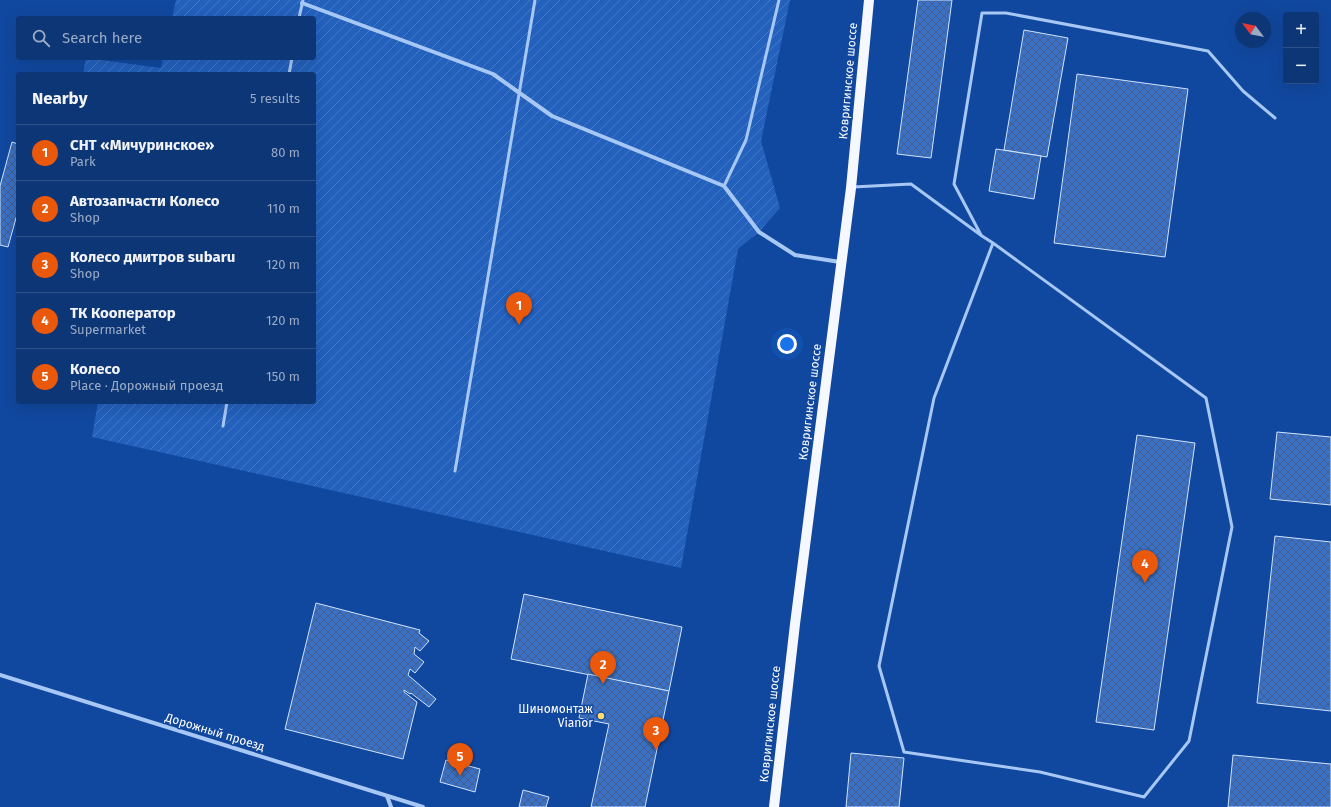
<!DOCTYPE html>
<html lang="en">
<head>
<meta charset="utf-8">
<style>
  body { margin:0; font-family:"Fira Sans",sans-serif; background:#163e7c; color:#f1f3f6 }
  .controls { position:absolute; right:12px; top:12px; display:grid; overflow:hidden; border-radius:4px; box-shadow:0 4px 16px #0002 }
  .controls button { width:36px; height:36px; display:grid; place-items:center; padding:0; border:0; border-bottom:1px solid #2d5089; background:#0d3677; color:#f1f3f6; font:20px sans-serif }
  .compass { position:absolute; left:1235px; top:12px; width:36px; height:36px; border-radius:50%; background:#0d3677; box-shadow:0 4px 16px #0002; rotate:302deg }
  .you { position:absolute; left:787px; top:344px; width:14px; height:14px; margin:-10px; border:3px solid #fff; border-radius:50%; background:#1a73e8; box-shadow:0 0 0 6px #1a73e833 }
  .badge { display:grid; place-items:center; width:26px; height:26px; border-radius:50%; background:#ea580c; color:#fff; font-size:13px; font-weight:700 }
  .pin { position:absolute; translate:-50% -33px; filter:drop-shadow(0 1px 2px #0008) }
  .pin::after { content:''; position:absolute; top:21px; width:14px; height:12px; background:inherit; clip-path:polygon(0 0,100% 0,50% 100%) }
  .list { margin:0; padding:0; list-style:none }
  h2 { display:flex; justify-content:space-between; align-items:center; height:52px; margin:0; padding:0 16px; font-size:17px }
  h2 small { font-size:13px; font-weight:400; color:#9aabc6 }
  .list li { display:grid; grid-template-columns:26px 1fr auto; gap:12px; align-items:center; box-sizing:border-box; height:56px; padding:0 16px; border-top:1px solid #2d5089 }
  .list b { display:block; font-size:15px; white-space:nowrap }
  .list p { margin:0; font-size:13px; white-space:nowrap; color:#9aabc6 }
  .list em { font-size:13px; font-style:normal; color:#9aabc6 }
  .icon { flex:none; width:22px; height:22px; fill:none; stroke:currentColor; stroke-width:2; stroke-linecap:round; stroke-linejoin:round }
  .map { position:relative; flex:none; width:1331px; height:807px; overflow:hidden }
  .search { position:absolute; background:#0d3677; box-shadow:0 4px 16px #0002; left:16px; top:16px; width:300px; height:44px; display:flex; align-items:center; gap:10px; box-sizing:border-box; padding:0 14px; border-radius:4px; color:#9aabc6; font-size:15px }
  .panel { position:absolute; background:#0d3677; box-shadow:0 4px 16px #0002; left:16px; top:72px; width:300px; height:332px; border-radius:4px }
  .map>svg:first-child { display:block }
  .garden { fill:url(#garden-furrows) }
  .building { fill:url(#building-cross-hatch); stroke:#d0e3fe }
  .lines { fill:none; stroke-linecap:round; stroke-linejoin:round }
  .lane { stroke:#a7c7f5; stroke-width:3 }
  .street { stroke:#a7c7f5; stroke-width:4 }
  .primary { stroke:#f5f9ff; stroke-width:10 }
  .poi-dot { fill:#ffdb6b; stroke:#11489f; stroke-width:1.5 }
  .labels { text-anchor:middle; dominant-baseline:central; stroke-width:3; stroke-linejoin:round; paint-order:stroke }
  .street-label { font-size:12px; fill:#fff; stroke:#11489f }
  .poi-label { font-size:12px; fill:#fff; stroke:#11489f; text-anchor:end }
</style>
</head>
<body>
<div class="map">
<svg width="1331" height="807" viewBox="0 0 1331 807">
  <defs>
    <pattern id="garden-furrows" width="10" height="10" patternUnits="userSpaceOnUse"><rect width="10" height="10" fill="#2361bd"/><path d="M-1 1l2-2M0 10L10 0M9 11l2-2" fill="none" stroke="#4479c7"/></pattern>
    <pattern id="building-cross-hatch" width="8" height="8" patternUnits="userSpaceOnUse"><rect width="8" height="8" fill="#3a71c6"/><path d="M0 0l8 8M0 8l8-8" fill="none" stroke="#435e89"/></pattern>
  </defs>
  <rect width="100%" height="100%" fill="#11489f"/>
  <path class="garden" d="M176,0H790L761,141L780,208L759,232L738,249L681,568L92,437L98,402H314V74H83L86,58L161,68L163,58H314V18H172Z"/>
  <g class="building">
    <path d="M918,0H952L931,158L897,154Z"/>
    <path d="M1024,30L1068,38L1047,157L1004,150Z"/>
    <path d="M1077,74L1188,89L1165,257L1054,243Z"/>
    <path d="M12,142L18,144V211L8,247L0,245V186Z"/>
    <path d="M996,149L1041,156L1034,199L989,191Z"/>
    <path d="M1277,432L1331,437V505L1270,499Z"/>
    <path d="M1137,435L1195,443L1154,730L1096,722Z"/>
    <path d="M1275,536L1331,542V711L1257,703Z"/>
    <path d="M524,594L682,627L669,691L511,659Z"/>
    <path d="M316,603L420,630L419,633L429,641L420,651L415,647L414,654L424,662L415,673L410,669L408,675L436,699L429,707L411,693L410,694L404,690V692L417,702L403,759L285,729Z"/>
    <path d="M588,674L669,691L645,807H591L609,724L579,718Z"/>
    <path d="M851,753L904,758L899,807H846Z"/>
    <path d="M1233,755L1331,764V807H1228Z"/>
    <path d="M446,760L480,769L475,792L440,782Z"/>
    <path d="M523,790L549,797L546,807H519Z"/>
  </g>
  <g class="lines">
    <g class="lane">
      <path d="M299,18L303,0"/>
      <path d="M289,74L292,58"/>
      <path d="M724,186L746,140L779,0"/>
      <path d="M853,187L911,184L982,236L993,243L1206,398L1232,527L1189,741L1144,797L1040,772L904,752L879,666L934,398L993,243"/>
      <path d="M981,235L954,184L982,13H1006L1208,51L1243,91L1275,118"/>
      <path d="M223,426L227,402"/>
      <path d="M455,471L535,0"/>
    </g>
    <g class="street">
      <path d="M302,3L493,74L552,116L724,186L759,232L795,255L840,262"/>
      <path d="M0,675L423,807"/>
      <path d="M387,796L391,807"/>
    </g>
    <path class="primary" d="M774,807L795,624L851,188L869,0"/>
  </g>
  <circle class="poi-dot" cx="601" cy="716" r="4"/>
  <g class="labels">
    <g class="street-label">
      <text transform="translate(848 81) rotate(-85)">Ковригинское шоссе</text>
      <text transform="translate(810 402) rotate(-83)">Ковригинское шоссе</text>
      <text transform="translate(770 724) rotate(-84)">Ковригинское шоссе</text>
      <text transform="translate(215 732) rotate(17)">Дорожный проезд</text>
    </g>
    <g class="poi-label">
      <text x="593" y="709">Шиномонтаж<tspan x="593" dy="14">Vianor</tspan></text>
    </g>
  </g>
</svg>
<div class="controls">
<button>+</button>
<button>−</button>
</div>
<svg class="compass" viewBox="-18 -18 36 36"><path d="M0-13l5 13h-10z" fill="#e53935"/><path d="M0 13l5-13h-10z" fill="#9aabc6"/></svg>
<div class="you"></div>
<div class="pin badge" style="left:519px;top:325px">1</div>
<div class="pin badge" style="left:603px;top:684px">2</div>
<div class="pin badge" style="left:656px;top:750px">3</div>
<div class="pin badge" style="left:1145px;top:583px">4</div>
<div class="pin badge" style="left:460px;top:776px">5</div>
<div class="search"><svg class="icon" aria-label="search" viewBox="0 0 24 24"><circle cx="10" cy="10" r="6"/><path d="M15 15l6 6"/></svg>Search here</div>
<section class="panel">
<h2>Nearby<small>5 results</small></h2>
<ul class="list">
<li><span class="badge">1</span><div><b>СНТ «Мичуринское»</b><p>Park</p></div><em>80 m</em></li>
<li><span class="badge">2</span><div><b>Автозапчасти Колесо</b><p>Shop</p></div><em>110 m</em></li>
<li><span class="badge">3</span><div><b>Колесо дмитров subaru</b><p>Shop</p></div><em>120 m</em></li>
<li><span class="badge">4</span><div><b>ТК Кооператор</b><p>Supermarket</p></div><em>120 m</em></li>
<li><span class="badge">5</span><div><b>Колесо</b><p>Place · Дорожный проезд</p></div><em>150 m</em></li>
</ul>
</section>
</div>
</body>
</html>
